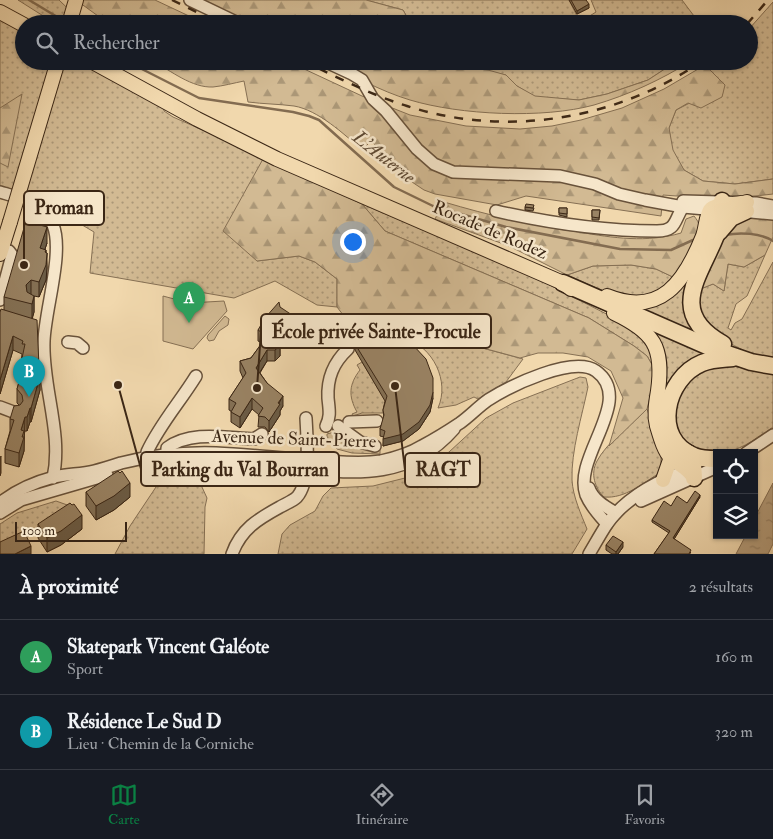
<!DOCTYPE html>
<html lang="fr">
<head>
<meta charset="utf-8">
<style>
  body { margin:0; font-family:"IM FELL Double Pica",serif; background:#20242c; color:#f1f3f6 }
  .controls { position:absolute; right:15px; bottom:15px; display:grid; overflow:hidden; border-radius:0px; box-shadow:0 1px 4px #0004 }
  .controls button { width:45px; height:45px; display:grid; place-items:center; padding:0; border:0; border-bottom:1px solid #363941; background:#171b24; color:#f1f3f6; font:25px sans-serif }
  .scale { position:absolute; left:15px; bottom:12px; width:112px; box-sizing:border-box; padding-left:5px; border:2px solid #3a2615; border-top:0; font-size:14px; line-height:18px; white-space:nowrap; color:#3a2615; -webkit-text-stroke:4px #f6e6ca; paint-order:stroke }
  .you { position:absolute; left:352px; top:241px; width:18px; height:18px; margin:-12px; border:4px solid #fff; border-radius:50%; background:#1a73e8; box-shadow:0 0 0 8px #1a73e833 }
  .badge { display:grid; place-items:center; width:32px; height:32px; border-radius:50%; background:#0b8043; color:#fff; font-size:16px; font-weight:700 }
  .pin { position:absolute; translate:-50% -41px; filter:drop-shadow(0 1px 2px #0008) }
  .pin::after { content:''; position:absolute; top:26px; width:18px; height:15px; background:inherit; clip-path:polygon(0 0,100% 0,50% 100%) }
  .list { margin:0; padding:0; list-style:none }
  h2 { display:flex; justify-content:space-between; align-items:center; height:65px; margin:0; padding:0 20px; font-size:21px }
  h2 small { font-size:16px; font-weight:400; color:#9ea1a6 }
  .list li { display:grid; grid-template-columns:32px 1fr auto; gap:15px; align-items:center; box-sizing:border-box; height:75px; padding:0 20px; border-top:1px solid #363941 }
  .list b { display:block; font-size:19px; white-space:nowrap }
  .list p { margin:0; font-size:16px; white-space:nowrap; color:#9ea1a6 }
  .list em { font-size:16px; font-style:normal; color:#9ea1a6 }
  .icon { flex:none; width:28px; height:28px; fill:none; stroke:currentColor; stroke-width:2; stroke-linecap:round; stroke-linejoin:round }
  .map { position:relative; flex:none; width:773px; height:554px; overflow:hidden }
  .search { position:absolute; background:#171b24; box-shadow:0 1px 4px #0004; left:15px; right:15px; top:15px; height:55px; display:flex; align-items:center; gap:12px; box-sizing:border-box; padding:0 18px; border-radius:28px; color:#9ea1a6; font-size:19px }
  .sheet { height:215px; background:#171b24 }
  nav { display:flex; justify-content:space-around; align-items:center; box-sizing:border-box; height:70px; border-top:1px solid #363941; background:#171b24; font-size:14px; color:#9ea1a6 }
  nav a { display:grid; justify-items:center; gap:2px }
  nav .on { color:#0b8043 }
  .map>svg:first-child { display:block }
  .grass { fill:url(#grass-dots); stroke:#867054 }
  .forest { fill:url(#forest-firs); stroke:#867054 }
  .garden { fill:#d2ba93; stroke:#867054 }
  .water { fill:url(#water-ripples); stroke:#836c51 }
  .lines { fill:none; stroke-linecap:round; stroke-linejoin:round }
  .stream { stroke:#836c51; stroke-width:2.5 }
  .minor-casing { stroke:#68523b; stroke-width:14 }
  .major-casing { stroke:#3a2615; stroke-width:16 }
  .highway-casing { stroke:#3a2615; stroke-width:19 }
  .minor { stroke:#f6e6ca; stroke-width:11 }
  .major { stroke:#f1d8ad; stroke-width:14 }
  .highway { stroke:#f1d8ad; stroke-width:16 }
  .rail { stroke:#3a2615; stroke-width:2.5; stroke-dasharray:9 9; stroke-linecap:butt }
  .major-bridge-casing { stroke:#3a2615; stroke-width:16; stroke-linecap:butt }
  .major-bridge { stroke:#f1d8ad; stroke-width:14 }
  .wall { fill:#847156; stroke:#3a2615 }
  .shaded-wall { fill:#6b5c46; stroke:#3a2615 }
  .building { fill:#998364; stroke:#3a2615 }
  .labels { text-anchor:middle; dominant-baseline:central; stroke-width:5; stroke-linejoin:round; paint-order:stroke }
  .street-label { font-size:18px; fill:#3a2615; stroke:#f6e6ca }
  .water-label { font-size:19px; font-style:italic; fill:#5e4933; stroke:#f6e6ca }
  .leader { fill:none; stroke:#3a2615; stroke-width:2 }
  .callout-dot { fill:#3a2615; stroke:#f6e6ca; stroke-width:2 }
  .callout { fill:#f6e6ca; stroke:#3a2615; stroke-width:2 }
  .callout-label { font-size:19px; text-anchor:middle; font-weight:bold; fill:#3a2615 }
</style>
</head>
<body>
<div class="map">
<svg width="773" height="554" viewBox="0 0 773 554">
  <defs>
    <pattern id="grass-dots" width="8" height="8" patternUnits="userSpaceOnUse" patternTransform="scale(1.25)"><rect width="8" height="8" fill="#d2ba93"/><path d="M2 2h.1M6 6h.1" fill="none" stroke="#ab9777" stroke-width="1.8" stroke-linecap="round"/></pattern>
    <pattern id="forest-firs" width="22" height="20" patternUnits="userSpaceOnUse" patternTransform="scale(1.25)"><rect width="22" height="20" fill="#d2ba93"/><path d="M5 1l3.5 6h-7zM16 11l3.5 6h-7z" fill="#ab9777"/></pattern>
    <pattern id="water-ripples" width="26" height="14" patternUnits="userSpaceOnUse" patternTransform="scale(1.25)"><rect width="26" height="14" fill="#b39b79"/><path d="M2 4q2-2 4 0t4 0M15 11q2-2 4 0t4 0" fill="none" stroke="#937e62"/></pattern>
  </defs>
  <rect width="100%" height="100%" fill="#f1d8ad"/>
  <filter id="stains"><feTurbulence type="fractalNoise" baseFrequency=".004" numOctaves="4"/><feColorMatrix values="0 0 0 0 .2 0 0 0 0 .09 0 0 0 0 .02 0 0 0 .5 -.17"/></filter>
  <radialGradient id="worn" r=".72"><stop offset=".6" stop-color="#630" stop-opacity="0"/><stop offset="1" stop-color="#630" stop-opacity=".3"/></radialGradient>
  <g class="grass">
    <path d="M18,0H59L84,24H56Z"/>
    <path d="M366,0H569L580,22L596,12L591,0H682L700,24H411L403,10Z"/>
    <path d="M773,2V179L735,184L703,181L684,170L672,150L669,128L676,110L725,85L705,65L710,61H749V29Z"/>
    <path d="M0,18L24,31V61H80L164,108V111L173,117L214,135L263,159L257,261L299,256L315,262L337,279V307L317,305L275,281L234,298L90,273L94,232L30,194L0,186Z"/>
    <path d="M438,61H677L648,80L607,94L579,100L535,97L517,86L506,75Z"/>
    <path d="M362,204L530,275L628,325L650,347L654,368L647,356L634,346L589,318L385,231Z"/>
    <path d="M765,255L747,296L736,304L728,328L731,330L735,323L742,319L773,262V360C744,354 724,341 701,322L698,290L713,284L724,291L728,264L744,267Z"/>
    <path d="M631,265L656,269L675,278C670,285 647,299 638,299C614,298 589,284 567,275L593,266Z"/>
    <path d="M692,268L689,287L704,338L633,307Z"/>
    <path d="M642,323L717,355L677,378L672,452L663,378Z"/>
    <path d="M350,324L412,329L523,359L506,382L478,399L474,397L456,405L438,408C450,381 433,347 405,338C389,333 375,336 359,340Z"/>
    <path d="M362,362L387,403L384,413H362L353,416L352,414L357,412C348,396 349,384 360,370L357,365Z"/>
    <path d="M718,364L773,372V427C759,437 744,448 727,452C719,454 710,454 702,455L679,439L672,408L681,385Z"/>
    <path d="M580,377L586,378L588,387C582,416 571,451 572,480C573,497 581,514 587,529L572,554H278L282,534L290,525L315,511L323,496L331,488L373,486L405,478L425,469L449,452L486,418L513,403Z"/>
    <path d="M647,409L661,452V472C643,483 625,499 604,497C595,488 590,474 597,461C607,442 632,424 647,409Z"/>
    <path d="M338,431L372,449L380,450V454L352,453L337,449L327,439V434Z"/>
    <path d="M176,475L192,477L201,485L207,498L205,507L204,554H115L130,526L160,481L167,477Z"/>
    <path d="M56,501L73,507L48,525L0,552V524L17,513Z"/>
  </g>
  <g class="forest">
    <path d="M76,0H155L206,24H100L98,16Z"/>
    <path d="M189,0H366L403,10L411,24H240Z"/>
    <path d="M153,61H287L362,96L410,115L466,126L520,129L552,126L581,120L622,108L664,89L705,65L725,85L722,97L701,108L688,103L676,110L669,128L673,150L684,170L703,181L735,184L773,179V194C736,199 700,198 663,195L661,216L526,196L497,205L435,194L424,190L412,182L371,141L362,150C344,134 318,110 294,106C279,104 263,104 248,102L244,81C234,83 223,86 213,87C192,88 171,71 153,61Z"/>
    <path d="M324,61H438L488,70L506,75L517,86L535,96L579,100L607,94L648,80L677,61H691C661,80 628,95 594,105C543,119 460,115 410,100C380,91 352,75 324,61Z"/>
    <path d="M22,94L8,167L0,163V108Z"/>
    <path d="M263,159L362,204L385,231L589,318L634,346L647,356L654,368L652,389L647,409L609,446L623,398L611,371L588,357L563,353H538L520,358L412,329L350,324L337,307V279L315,262L299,256L257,261L223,231Z"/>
    <path d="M444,202C488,215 533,226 579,232C613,238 647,243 681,233L686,219L694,216C697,220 699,222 699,227C699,236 681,270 675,278L656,269L631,265L593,266L567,275L509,246L435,219Z"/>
    <path d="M753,215L773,219V237L765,255L744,267L728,264L724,291L713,284L698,290L724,231Z"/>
  </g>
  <g class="garden">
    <path d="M163,296L189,303L224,301L227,311L193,349L163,341Z"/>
    <path d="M225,316L229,319L228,325L219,331L214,340L209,341L207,338L208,335Z"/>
  </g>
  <path class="water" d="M773,483V544L768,554H736L746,535H754V519Z"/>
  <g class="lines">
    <g class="stream">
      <path d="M29,0L64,21"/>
      <path d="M126,61L199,98L293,112L309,116L319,120L394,187L433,206L506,227L620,249L671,250L693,240"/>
      <path d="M725,235C740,232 761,233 773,241"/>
    </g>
    <g class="minor-casing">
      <g id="minor">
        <path d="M190,0L240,24"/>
        <path d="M324,61L352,74L362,80L373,99L386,111L417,149L434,164L453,172L560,176L595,184L619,194L645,200L683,207L717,210"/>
        <path d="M0,192C20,198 44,203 53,225C64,252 45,310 44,341C42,387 63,433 53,478"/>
        <path d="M683,201L756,203L773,206"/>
        <path d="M496,211C549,223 602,231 657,231C677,231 674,220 683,207"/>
        <path d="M740,211L773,214"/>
        <path d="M0,250L9,251L12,255L0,300"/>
        <path d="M68,342L77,343L83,348"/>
        <path d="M0,407L16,413"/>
        <path d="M349,422L377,421"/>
        <path d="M326,426C331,416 329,409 328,398C327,378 333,363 348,349"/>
        <path d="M338,426L360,442L375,446"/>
        <path d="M147,452C160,424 180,402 196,376"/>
        <path d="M746,453L773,435"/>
        <path d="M167,454V448C191,430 226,438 254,439L262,434"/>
        <path d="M201,460L240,463"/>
        <path d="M274,466C342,471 403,487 454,429"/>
        <path d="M589,488C593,500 606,507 616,513"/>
        <path d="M641,501L717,467"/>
        <path d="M0,503C15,491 35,482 54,477C67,474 81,474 94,471C103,469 112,466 121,463C153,455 184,452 216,453C253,455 289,459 325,461C343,462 362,464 381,461C395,458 409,454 422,446C435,439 448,431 460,423C470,416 478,407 488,400C510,386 573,355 596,371C636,400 572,457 586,495C591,507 599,515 607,524"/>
        <path d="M0,513L21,500L107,475"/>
        <path d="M232,554C241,529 258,519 280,507C285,504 293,501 297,497C311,481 307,439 306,418"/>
        <path d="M589,554C595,544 601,533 607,524C627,496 662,478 694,468"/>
      </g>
    </g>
    <g class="major-casing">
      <g id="major">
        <path d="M0,12L24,25"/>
        <path d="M69,24L76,0"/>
        <path d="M91,61L197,119L277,159L563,283L571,289"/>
        <path d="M0,254L10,222"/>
        <path d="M607,296C661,318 685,281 703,236C706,228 706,217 710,210C715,203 738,205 747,202"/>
        <path d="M614,313C654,332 664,347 658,391C656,403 654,414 657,426C660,436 664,451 671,458C680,466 686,466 694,478"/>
        <path d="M663,480L671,457"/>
      </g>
    </g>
    <g class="highway-casing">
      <g id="highway">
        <path d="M722,201C724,210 722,215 720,224C707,269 661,310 723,344"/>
        <path d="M719,232L731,218L746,211"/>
        <path d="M563,283L716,350L751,362L773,366"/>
        <path d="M688,453L693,462L694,478"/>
        <path d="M717,459C709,459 701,459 694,456C651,439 665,378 702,363C712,359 723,359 733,358"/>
      </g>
    </g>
    <use href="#minor" class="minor"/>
    <use href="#major" class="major"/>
    <use href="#highway" class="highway"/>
    <g class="rail">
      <path d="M172,0L221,24"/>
      <path d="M747,24L768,0"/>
      <path d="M303,61C337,77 371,95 407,106C506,138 617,120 702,61"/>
    </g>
    <g class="major-bridge-casing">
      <path id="major-bridge" d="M10,222L58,61"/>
    </g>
    <use href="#major-bridge" class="major-bridge"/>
  </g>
  <g class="wall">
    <path d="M569,0H586L589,8L577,14Z"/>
    <path d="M525,207L534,208L533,211L525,210Z"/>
    <path d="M559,208H567V217L559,215Z"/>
    <path d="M592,210H600L599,220H592Z"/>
    <path d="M47,243L45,249L46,252L47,268L46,280L39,297L34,296V312L32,318L40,390L31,422H30L27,431H25L24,435V451L19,467L5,463V449L10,431V419L19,405L17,403V389L21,376V363L22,354L13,350L0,394V312L4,310V297Z"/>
    <path d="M280,307L301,331L294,341L287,336L282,337L280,339V356L275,361H267L260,373L283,406L280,411V415L269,432L265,427H258L259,415L252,409L240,428L231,422V411L229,410V399L243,378L240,371V361L251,358L262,343L258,341V330Z"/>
    <path d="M355,341L433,398L430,412L419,429L403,441L383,446L384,437L380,436V429L384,418L383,410L385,401L355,350Z"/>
    <path d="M86,492L130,497L114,510L96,520L86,506Z"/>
    <path d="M700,497L674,539L691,553L654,554L669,533L652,522V520L671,506L687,503Z"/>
    <path d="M38,524L82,529L61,545L47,552L38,538Z"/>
    <path d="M606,545L623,547L618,554H612L606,550Z"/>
  </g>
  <g class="shaded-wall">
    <path d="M589,4V8L577,14V11Z"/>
    <path d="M47,227V243L40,264V248Z"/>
    <path d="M46,250V264L47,253V268L46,280L39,297V282Z"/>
    <path d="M31,280V296L26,301V285Z"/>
    <path d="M34,296V312L32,320V304Z"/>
    <path d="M301,321V331L294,341V330Z"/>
    <path d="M282,326V337L277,344V333Z"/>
    <path d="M13,336V350L0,394V380Z"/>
    <path d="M280,339V356L275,361V350Z"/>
    <path d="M267,350V361L256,378V368Z"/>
    <path d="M39,367V381L32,374Z"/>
    <path d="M40,376V390L31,422V408Z"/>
    <path d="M433,392V398L430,412L419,429L403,441L383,446V439Z"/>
    <path d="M283,396V406L280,411V415L269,432V421Z"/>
    <path d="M252,398V409L240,428V417Z"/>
    <path d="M30,408V422L27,431V417Z"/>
    <path d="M25,417L24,451L19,467V453L21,430Z"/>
    <path d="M1,456V473L0,476V458Z"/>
    <path d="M130,483V497L114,510L96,520V506Z"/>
    <path d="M700,495V497L673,541V538Z"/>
    <path d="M82,515V529L61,545L47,552V538Z"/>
    <path d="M623,542V547L618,554H616V552Z"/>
    <path d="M31,546V554H15Z"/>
  </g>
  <g class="building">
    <path d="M571,0H586L589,4L577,11Z"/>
    <path d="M526,204L534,205L533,208L525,207Z"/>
    <path d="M559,208H567V214L559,213Z"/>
    <path d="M592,210H600L599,218L592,217Z"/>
    <path d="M26,221L47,227L40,248L46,250L45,252L47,253L46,265L39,282L31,280L26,285L27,292L34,296L32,304L4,297Z"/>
    <path d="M279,302L280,307L301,321L294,330L287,325L282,326L277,333L280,339V346L275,350H267L256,368L267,383L283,396L278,403L280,404L269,421L265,417L258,416L263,408L252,398L240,417L231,412L236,403L229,399L246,373L240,361L251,358L267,336L258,330L265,318Z"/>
    <path d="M1,309L37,320L39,367L32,374L40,376L31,408H30L27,417H25L21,430L24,431L22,437H24L19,453L5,449L14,420L10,419L14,406L20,405L23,401L22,395L17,389L24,364L21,363L25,344H22L23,341L13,336L0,380V312Z"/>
    <path d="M373,335L394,336L412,344L426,359L433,378V392L430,405L419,422L403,434L383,439L385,431L380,429L384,415L383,410L387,396L355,344V341Z"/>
    <path d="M118,471L120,473L122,471L130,483L114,496L96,506L86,492Z"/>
    <path d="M695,491L700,495L673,538L691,550L689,554H654L670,531L652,520L664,501L671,506L677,496L687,503Z"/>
    <path d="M70,503L72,505L74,504L82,515L61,531L47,538L38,524Z"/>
    <path d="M24,531L31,546L15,554H0V542Z"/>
    <path d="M613,536L623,542L616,552L606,545Z"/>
  </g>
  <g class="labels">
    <g class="street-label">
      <text transform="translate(490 230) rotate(23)">Rocade de Rodez</text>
      <text transform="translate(294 439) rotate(2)">Avenue de Saint-Pierre</text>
    </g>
    <g class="water-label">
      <text transform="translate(384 157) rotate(38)">L'Auterne</text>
    </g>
  </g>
  <path class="leader" d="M24 265L24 208M257 388L261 331M118 385L141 469M395 386L405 470"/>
  <g class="callout-dot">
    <circle cx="24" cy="265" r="5"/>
    <circle cx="257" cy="388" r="5"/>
    <circle cx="118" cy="385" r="5"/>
    <circle cx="395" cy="386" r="5"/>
  </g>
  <g class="callout">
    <rect x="24" y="191" width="80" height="34" rx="5"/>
    <rect x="261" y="314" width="230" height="34" rx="5"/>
    <rect x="141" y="452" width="198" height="34" rx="5"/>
    <rect x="405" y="453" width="75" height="34" rx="5"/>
  </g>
  <g class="callout-label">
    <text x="64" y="214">Proman</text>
    <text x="376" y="338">École privée Sainte-Procule</text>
    <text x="240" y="476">Parking du Val Bourran</text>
    <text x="443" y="476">RAGT</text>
  </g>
  <rect width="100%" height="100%" filter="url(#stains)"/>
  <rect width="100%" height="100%" fill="url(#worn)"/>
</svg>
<div class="controls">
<button><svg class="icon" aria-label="locate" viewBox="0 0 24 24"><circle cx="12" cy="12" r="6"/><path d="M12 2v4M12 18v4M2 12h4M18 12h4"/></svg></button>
<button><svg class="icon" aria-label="layers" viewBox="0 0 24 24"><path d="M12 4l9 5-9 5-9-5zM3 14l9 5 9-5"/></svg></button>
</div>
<div class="scale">100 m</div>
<div class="you"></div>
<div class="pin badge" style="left:189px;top:323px;background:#2e9e5b">A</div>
<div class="pin badge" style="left:29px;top:397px;background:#0f9aa8">B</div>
<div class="search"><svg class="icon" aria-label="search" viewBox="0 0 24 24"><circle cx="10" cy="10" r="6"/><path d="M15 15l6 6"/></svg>Rechercher</div>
</div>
<section class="sheet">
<h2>À proximité<small>2 résultats</small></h2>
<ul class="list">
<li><span class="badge" style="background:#2e9e5b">A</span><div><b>Skatepark Vincent Galéote</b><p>Sport</p></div><em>160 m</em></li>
<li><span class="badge" style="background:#0f9aa8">B</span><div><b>Résidence Le Sud D</b><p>Lieu · Chemin de la Corniche</p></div><em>320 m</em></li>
</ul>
</section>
<nav>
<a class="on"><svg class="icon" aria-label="map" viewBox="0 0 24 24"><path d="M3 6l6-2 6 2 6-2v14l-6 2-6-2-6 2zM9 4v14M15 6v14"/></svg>Carte</a>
<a><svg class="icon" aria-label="directions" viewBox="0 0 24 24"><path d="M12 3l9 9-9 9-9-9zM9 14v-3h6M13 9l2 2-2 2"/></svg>Itinéraire</a>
<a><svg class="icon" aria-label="saved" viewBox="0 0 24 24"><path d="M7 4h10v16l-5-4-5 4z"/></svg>Favoris</a>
</nav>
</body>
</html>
